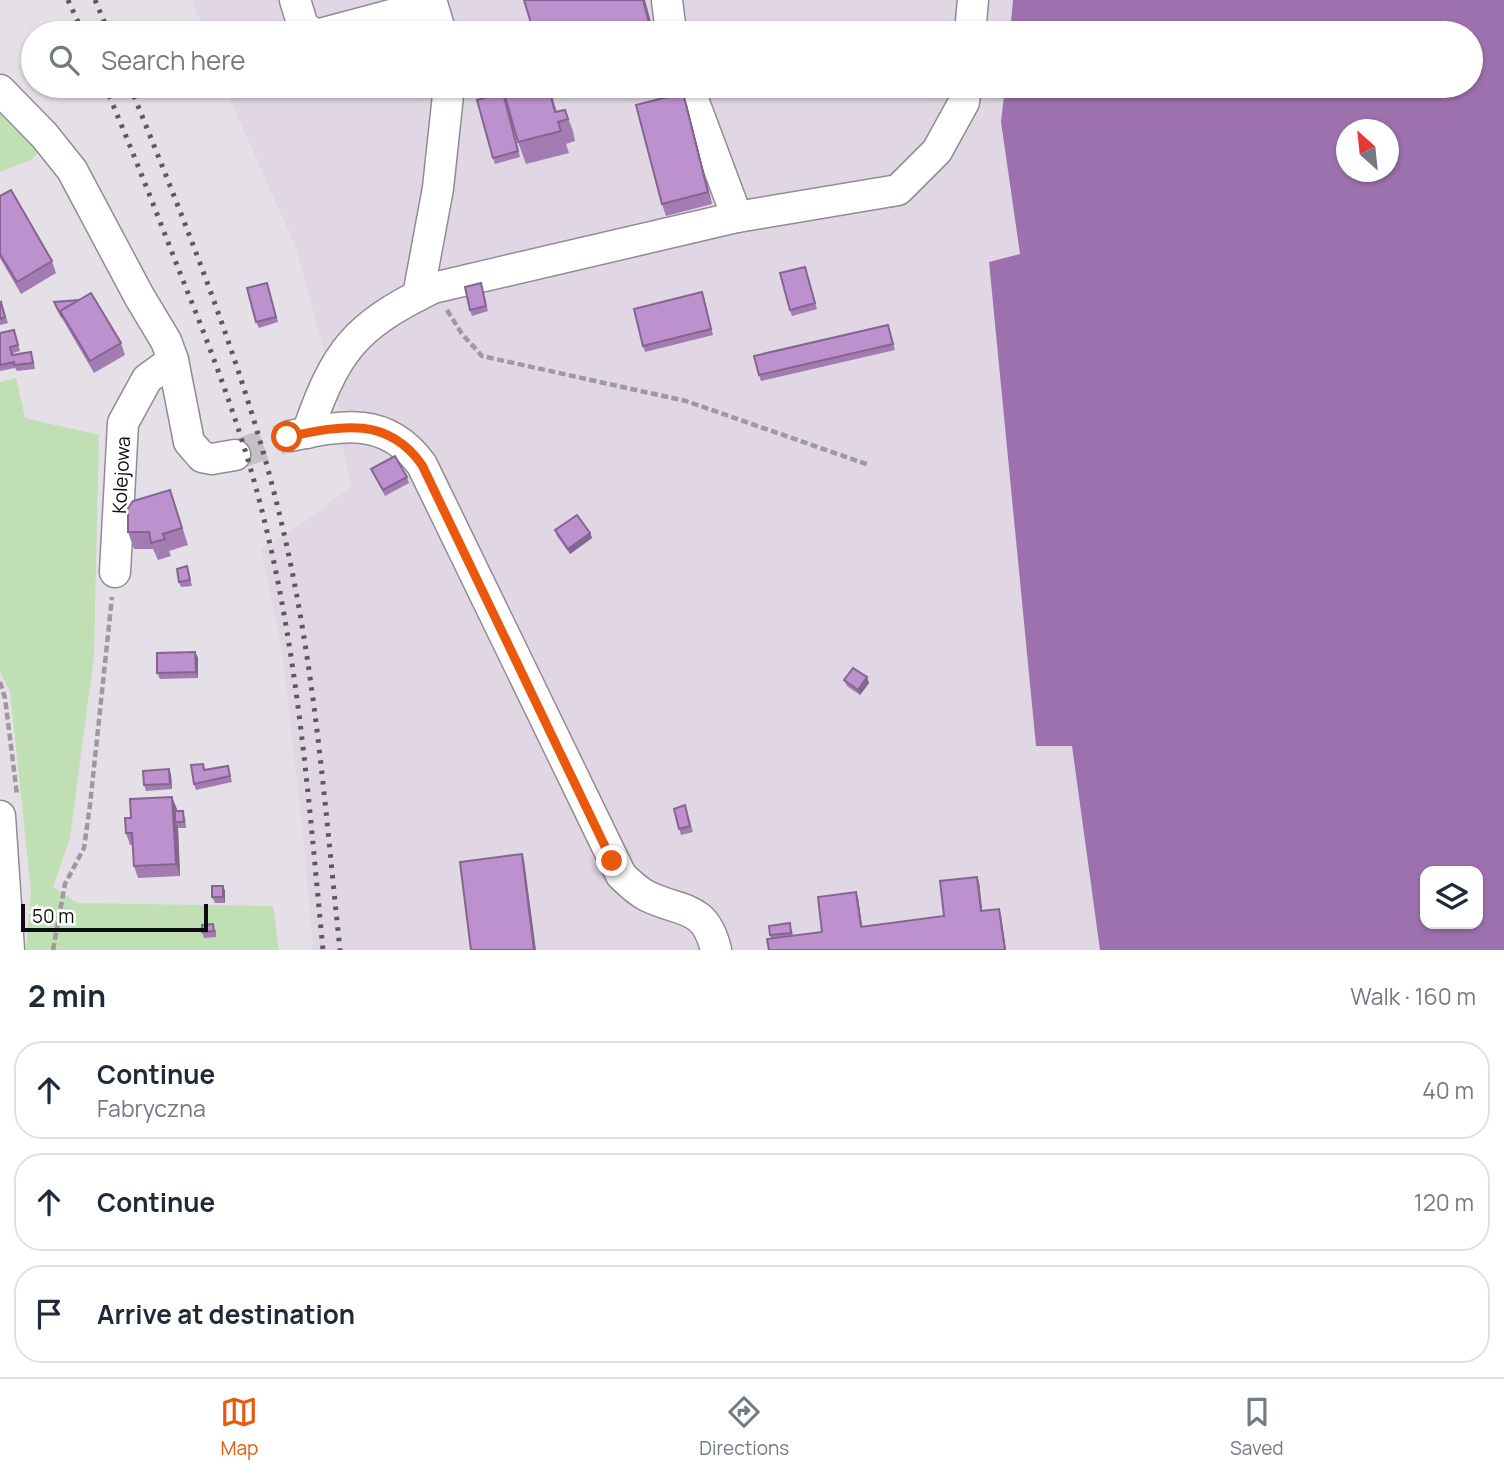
<!DOCTYPE html>
<html lang="en">
<head>
<meta charset="utf-8">
<style>
  body { margin:0; font-family:Manrope,sans-serif; background:#f6f6f7; color:#1f2937 }
  .controls { position:absolute; right:21px; bottom:21px; display:grid; overflow:hidden; border-radius:14px; box-shadow:0 2px 5px #0004 }
  .controls button { width:63px; height:63px; display:grid; place-items:center; padding:0; border:0; border-bottom:2px solid #e0e1e3; background:#fff; color:#1f2937; font:35px sans-serif }
  .compass { position:absolute; left:1336px; top:119px; width:63px; height:63px; border-radius:50%; background:#fff; box-shadow:0 2px 5px #0004; rotate:333deg }
  .scale { position:absolute; left:21px; bottom:18px; width:187px; box-sizing:border-box; padding-left:7px; border:4px solid #0d0c0e; border-top:0; font-size:19px; line-height:24px; white-space:nowrap; color:#0d0c0e; -webkit-text-stroke:5px #fff; paint-order:stroke }
  .stop { position:absolute; width:21px; height:21px; margin:-16px; border:5px solid #ea580c; border-radius:50%; background:#fff }
  .stop.end { background:#ea580c; border-color:#fff; box-shadow:0 2px 7px #0008 }
  .list { margin:0; padding:0; list-style:none }
  h2 { display:flex; justify-content:space-between; align-items:center; height:91px; margin:0; padding:0 28px; font-size:30px }
  h2 small { font-size:23px; font-weight:400; color:#747a83 }
  .list li { display:grid; grid-template-columns:46px 1fr auto; gap:21px; align-items:center; box-sizing:border-box; height:98px; margin:0 14px 14px; padding:0 14px; border:2px solid #e0e1e3; border-radius:28px }
  .list b { display:block; font-size:26px; white-space:nowrap }
  .list p { margin:0; font-size:23px; white-space:nowrap; color:#747a83 }
  .list em { font-size:23px; font-style:normal; color:#747a83 }
  .icon { flex:none; width:38px; height:38px; fill:none; stroke:currentColor; stroke-width:2; stroke-linecap:round; stroke-linejoin:round }
  .map { position:relative; flex:none; width:1504px; height:950px; overflow:hidden }
  .search { position:absolute; background:#fff; box-shadow:0 2px 5px #0004; left:21px; right:21px; top:21px; height:77px; display:flex; align-items:center; gap:18px; box-sizing:border-box; padding:0 24px; border-radius:38px; color:#747a83; font-size:26px }
  .sheet { height:427px; background:#fff }
  nav { display:flex; justify-content:space-around; align-items:center; box-sizing:border-box; height:98px; border-top:2px solid #e0e1e3; background:#fff; font-size:19px; color:#747a83 }
  nav a { display:grid; justify-items:center; gap:4px }
  nav .on { color:#ea580c }
  .map>svg:first-child { display:block }
  .built { fill:#e0d6e4 }
  .green { fill:#c1dfb5 }
  .water { fill:#9d71ad; fill-rule:evenodd }
  .lines { fill:none; stroke-linecap:round; stroke-linejoin:round }
  .minor-tunnel { stroke:#c5c0c6; stroke-width:30; stroke-dasharray:30 15; stroke-linecap:butt }
  .minor-casing { stroke:#918c93; stroke-width:33 }
  .path { stroke:#9d999f; stroke-width:4.5; stroke-dasharray:7 3.5; stroke-linecap:butt }
  .minor { stroke:#fff; stroke-width:30 }
  .rail { stroke:#5b595d; stroke-width:5; stroke-dasharray:3.5 7; stroke-linecap:butt }
  .wall { fill:#a37cb1 }
  .shaded-wall { fill:#846590 }
  .building { fill:#bd90ce; stroke:#846590; stroke-width:2 }
  .route { stroke:#ea580c; stroke-width:9 }
  .labels { text-anchor:middle; dominant-baseline:central; stroke-width:5; stroke-linejoin:round; paint-order:stroke }
  .street-label { font-size:19px; fill:#0d0c0e; stroke:#fff }
</style>
</head>
<body>
<div class="map">
<svg width="1504" height="950" viewBox="0 0 1504 950">
  <rect width="100%" height="100%" fill="#e5e0e7"/>
  <g class="built">
    <path d="M192,0H1013L1010,33H205Z"/>
    <path d="M224,86H1005L1001,122L1020,255L989,262L1036,745L1072,746L1100,950H313L303,834L282,651L261,549L311,517L351,486L341,440L340,410L296,248Z"/>
  </g>
  <g class="green">
    <path d="M0,108L38,147V152L31,160L0,172Z"/>
    <path d="M16,378L25,418L99,435L94,656L70,838L53,887L77,903L273,906L279,950H26L31,890L10,692L0,672V382Z"/>
  </g>
  <path class="water" d="M1013,0H1504V950H1100L1072,746H1036L989,262L1020,254L1001,122L1005,86H1471V33H1010ZM1346,130H1388V172H1346ZM1425,871H1478V924H1425Z"/>
  <g class="lines">
    <path class="minor-tunnel" d="M235,455L287,437"/>
    <g class="minor-casing">
      <g id="minor">
        <path d="M295,0L303,26L313,33"/>
        <path d="M431,0L441,33"/>
        <path d="M667,0L671,33"/>
        <path d="M324,33L432,4"/>
        <path d="M970,33L973,0"/>
        <path d="M688,86L737,217"/>
        <path d="M0,90L44,135L72,170L139,296L166,341L173,360L189,442L202,457L212,459L235,455"/>
        <path d="M418,296L438,188L449,86"/>
        <path d="M307,433C336,351 353,327 433,288L737,217L898,190L937,151L964,102L966,86"/>
        <path d="M290,436C343,425 387,416 422,465L621,875C629,883 637,891 647,896C682,913 705,904 716,950"/>
        <path d="M115,572L123,423L147,379L173,360"/>
        <path d="M0,816L9,950"/>
      </g>
    </g>
    <g class="path">
      <path d="M447,310L462,334L482,356L686,401L869,465"/>
      <path d="M0,682L5,698L17,795"/>
      <path d="M53,950L65,884L84,848L90,805L112,597"/>
    </g>
    <use href="#minor" class="minor"/>
    <g class="rail">
      <path d="M68,0L83,33"/>
      <path d="M95,0L109,33"/>
      <path d="M105,86C132,149 157,214 182,278C214,357 244,436 264,519C299,661 309,805 323,950"/>
      <path d="M130,86C188,230 247,374 282,525C315,665 325,808 340,950"/>
    </g>
  </g>
  <g class="wall">
    <path d="M502,86H560L561,90L551,92L557,112L565,110L573,131L575,141L566,144L569,153L526,164L518,142Z"/>
    <path d="M505,99L520,157L495,164L493,158Z"/>
    <path d="M687,105L712,204L666,216L662,204Z"/>
    <path d="M0,196L52,261L56,273L21,294L0,258Z"/>
    <path d="M807,273L817,309L792,316L790,310Z"/>
    <path d="M481,283L488,311L472,316L470,310Z"/>
    <path d="M269,289L278,322L259,328L256,322Z"/>
    <path d="M704,297L713,335L645,352L643,346Z"/>
    <path d="M1,302L8,323L0,325V303Z"/>
    <path d="M54,302L121,343L125,355L94,373L56,308Z"/>
    <path d="M888,325L895,350L761,381L759,375Z"/>
    <path d="M14,330L20,351L13,353V355L33,358L35,369L17,371L15,368L0,371V333Z"/>
    <path d="M371,469L407,477L409,483L385,496Z"/>
    <path d="M176,507L188,545L169,551L171,556L158,560L153,549H134L128,532Z"/>
    <path d="M555,530L590,533L592,538L570,554L557,536Z"/>
    <path d="M187,566L192,586L181,587L179,582Z"/>
    <path d="M195,652L198,658V678L160,679L157,673Z"/>
    <path d="M867,677L869,683L860,695L847,686L844,680Z"/>
    <path d="M203,764L205,770L228,766L232,782L196,790L194,784Z"/>
    <path d="M169,769L171,775L172,789L146,791L144,785Z"/>
    <path d="M172,797L177,811L185,817L186,828H178L180,876L138,878L134,866L133,845H130L126,833L131,818Z"/>
    <path d="M685,805L693,832L681,835L674,809Z"/>
    <path d="M979,882L982,911L1001,915L771,939L770,935L792,929L793,936L822,932L858,898L862,926L944,916Z"/>
    <path d="M223,886L225,891V903H215L212,897Z"/>
    <path d="M216,930V937L204,938L202,932Z"/>
  </g>
  <g class="shaded-wall">
    <path d="M643,0H645L654,33H652Z"/>
    <path d="M683,93L687,105L712,204L708,192Z"/>
    <path d="M590,533L592,538L570,554L568,549Z"/>
    <path d="M195,652L198,658V678L196,672Z"/>
    <path d="M867,677L869,683L860,695L858,690Z"/>
    <path d="M169,769L171,775L172,789L170,784Z"/>
    <path d="M172,797L177,809V822H175L178,828L180,876L176,864Z"/>
    <path d="M522,854L524,860L536,950H534Z"/>
    <path d="M977,877L979,882L983,917L981,911Z"/>
    <path d="M223,886L225,891V903L223,897Z"/>
    <path d="M856,892L858,898L863,932L861,927Z"/>
    <path d="M999,909L1001,915L1006,950H1005Z"/>
  </g>
  <g class="building">
    <path d="M524,0H643L651,30L639,33H534Z"/>
    <path d="M502,86H548L555,112L565,110L568,119L558,122L561,131L518,142Z"/>
    <path d="M503,93L518,151L493,158L477,100Z"/>
    <path d="M683,93L708,192L662,204L636,105Z"/>
    <path d="M11,190L52,261L17,282L0,254V196Z"/>
    <path d="M805,267L815,303L790,310L780,273Z"/>
    <path d="M267,283L276,317L256,322L247,288Z"/>
    <path d="M481,283L486,306L470,310L465,287Z"/>
    <path d="M702,292L711,329L643,346L634,309Z"/>
    <path d="M91,293L121,343L90,361L60,311Z"/>
    <path d="M79,300L60,311L62,317L54,302Z"/>
    <path d="M1,302L5,317L0,319V303Z"/>
    <path d="M888,325L893,344L759,375L754,356Z"/>
    <path d="M14,330L18,345L10,347L12,355L31,352L33,363L14,365V362L0,365V333Z"/>
    <path d="M395,456L407,477L383,490L371,469Z"/>
    <path d="M170,490L182,528L163,534L165,539L151,543L149,532H128V508L133,501Z"/>
    <path d="M577,515L590,533L568,549L555,530Z"/>
    <path d="M187,566L190,580L179,582L177,569Z"/>
    <path d="M195,652L196,672L157,673V653Z"/>
    <path d="M853,668L867,677L858,690L844,680Z"/>
    <path d="M203,764L204,770L228,766L230,776L194,784L191,765Z"/>
    <path d="M169,769L170,784L144,785L143,771Z"/>
    <path d="M172,797L176,864L134,866L132,833H126L125,818H131L130,799Z"/>
    <path d="M685,805L690,826L679,829L674,809Z"/>
    <path d="M175,811H183L184,822H175Z"/>
    <path d="M522,854L534,950H471L460,862Z"/>
    <path d="M977,877L981,911L999,909L1005,950H769L767,939L822,932L818,897L856,892L861,927L944,916L940,881Z"/>
    <rect x="212" y="886" width="11" height="11"/>
    <path d="M790,923L791,933L770,935L769,926Z"/>
    <path d="M213,924L214,931L202,932V925Z"/>
  </g>
  <g class="lines">
    <path class="route" d="M287,437C340,426 387,415 422,465L612,861"/>
  </g>
  <g class="labels">
    <g class="street-label">
      <text transform="translate(121 475) rotate(-87)">Kolejowa</text>
    </g>
  </g>
</svg>
<div class="controls">
<button><svg class="icon" aria-label="layers" viewBox="0 0 24 24"><path d="M12 4l9 5-9 5-9-5zM3 14l9 5 9-5"/></svg></button>
</div>
<svg class="compass" viewBox="-18 -18 36 36"><path d="M0-13l5 13h-10z" fill="#e53935"/><path d="M0 13l5-13h-10z" fill="#747a83"/></svg>
<div class="scale">50 m</div>
<div class="stop" style="left:287px;top:437px"></div>
<div class="stop end" style="left:612px;top:861px"></div>
<div class="search"><svg class="icon" aria-label="search" viewBox="0 0 24 24"><circle cx="10" cy="10" r="6"/><path d="M15 15l6 6"/></svg>Search here</div>
</div>
<section class="sheet">
<h2>2 min<small>Walk · 160 m</small></h2>
<ul class="list">
<li><svg class="icon" aria-label="ahead" viewBox="0 0 24 24"><path d="M12 20V5M6 11l6-6 6 6"/></svg><div><b>Continue</b><p>Fabryczna</p></div><em>40 m</em></li>
<li><svg class="icon" aria-label="ahead" viewBox="0 0 24 24"><path d="M12 20V5M6 11l6-6 6 6"/></svg><div><b>Continue</b></div><em>120 m</em></li>
<li><svg class="icon" aria-label="arrive" viewBox="0 0 24 24"><path d="M6 21V4h12l-3 4 3 4H6"/></svg><div><b>Arrive at destination</b></div></li>
</ul>
</section>
<nav>
<a class="on"><svg class="icon" aria-label="map" viewBox="0 0 24 24"><path d="M3 6l6-2 6 2 6-2v14l-6 2-6-2-6 2zM9 4v14M15 6v14"/></svg>Map</a>
<a><svg class="icon" aria-label="directions" viewBox="0 0 24 24"><path d="M12 3l9 9-9 9-9-9zM9 14v-3h6M13 9l2 2-2 2"/></svg>Directions</a>
<a><svg class="icon" aria-label="saved" viewBox="0 0 24 24"><path d="M7 4h10v16l-5-4-5 4z"/></svg>Saved</a>
</nav>
</body>
</html>
